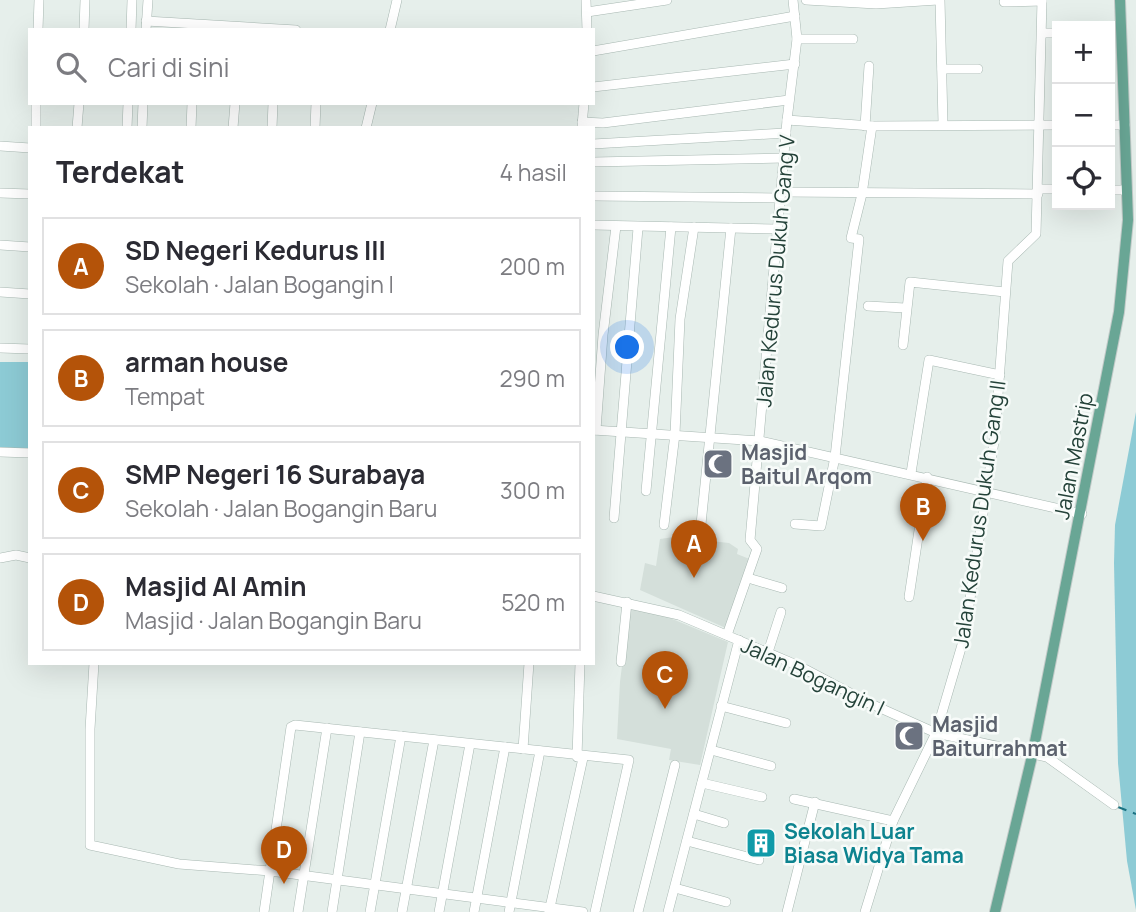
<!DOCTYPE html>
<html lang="id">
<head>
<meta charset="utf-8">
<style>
  body { margin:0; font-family:Manrope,sans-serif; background:#f7f7f7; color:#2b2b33 }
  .controls { position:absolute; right:21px; top:21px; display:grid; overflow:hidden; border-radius:0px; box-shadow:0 7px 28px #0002 }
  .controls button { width:63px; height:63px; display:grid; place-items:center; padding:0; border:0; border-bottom:2px solid #e1e1e2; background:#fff; color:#2b2b33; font:35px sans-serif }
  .you { position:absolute; left:628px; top:348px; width:24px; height:24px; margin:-18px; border:5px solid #fff; border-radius:50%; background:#1a73e8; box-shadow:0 0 0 10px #1a73e833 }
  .badge { display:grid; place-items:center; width:46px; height:46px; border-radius:50%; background:#b45309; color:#fff; font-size:23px; font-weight:700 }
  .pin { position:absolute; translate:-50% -58px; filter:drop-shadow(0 2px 4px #0008) }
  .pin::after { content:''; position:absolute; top:37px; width:24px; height:21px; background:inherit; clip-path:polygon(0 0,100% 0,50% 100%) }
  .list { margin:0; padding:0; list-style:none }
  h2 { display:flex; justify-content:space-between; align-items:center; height:91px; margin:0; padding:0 28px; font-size:30px }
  h2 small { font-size:23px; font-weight:400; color:#7c7c81 }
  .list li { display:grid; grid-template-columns:46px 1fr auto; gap:21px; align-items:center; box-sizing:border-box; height:98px; margin:0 14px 14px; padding:0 14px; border:2px solid #e1e1e2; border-radius:0px }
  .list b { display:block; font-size:26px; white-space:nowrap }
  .list p { margin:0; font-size:23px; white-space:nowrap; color:#7c7c81 }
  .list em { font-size:23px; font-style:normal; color:#7c7c81 }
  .icon { flex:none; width:38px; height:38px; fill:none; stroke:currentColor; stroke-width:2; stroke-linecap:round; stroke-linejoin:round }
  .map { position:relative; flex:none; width:1136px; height:912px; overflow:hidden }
  .search { position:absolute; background:#fff; box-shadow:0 7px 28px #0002; left:28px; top:28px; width:567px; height:77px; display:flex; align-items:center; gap:18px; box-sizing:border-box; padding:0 24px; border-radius:0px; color:#7c7c81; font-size:26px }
  .panel { position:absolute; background:#fff; box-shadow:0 7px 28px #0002; left:28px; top:126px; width:567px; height:539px; border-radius:0px }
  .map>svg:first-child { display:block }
  .built { fill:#d4dfda }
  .water { fill:#8dcbd5 }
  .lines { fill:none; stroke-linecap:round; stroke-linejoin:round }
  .ferry { stroke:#1a7282; stroke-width:2; stroke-dasharray:9 7; stroke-linecap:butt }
  .minor-casing { stroke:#a8b8b2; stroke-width:10 }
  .major-casing { stroke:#c2cac8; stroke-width:12 }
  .minor { stroke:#fff; stroke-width:9 }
  .major { stroke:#69a695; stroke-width:10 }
  .labels { text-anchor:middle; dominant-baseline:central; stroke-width:5; stroke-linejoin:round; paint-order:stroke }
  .street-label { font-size:21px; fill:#244239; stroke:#f7fbf9 }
  .worship-label { font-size:21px; font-weight:bold; fill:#5b616d; stroke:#f7fbf9; text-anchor:start }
  .culture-label { font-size:21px; font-weight:bold; fill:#0d838f; stroke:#f7fbf9; text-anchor:start }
</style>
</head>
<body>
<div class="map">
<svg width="1136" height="912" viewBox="0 0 1136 912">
  <rect width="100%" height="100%" fill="#e6efeb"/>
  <g class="built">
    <path d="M674,537L729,543L738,549L737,554L752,560L728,629L640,590L645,563L656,566L660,539Z"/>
    <path d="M636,604L728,642L700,765L669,760L671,749L617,739L620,682L629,608Z"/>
  </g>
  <g class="water">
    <rect x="0" y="362" width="30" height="87"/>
    <path d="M1136,412V910L1127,861L1118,763L1114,563L1115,525Z"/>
  </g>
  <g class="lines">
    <path class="ferry" d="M1118,807L1136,814"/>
    <g class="minor-casing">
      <g id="minor">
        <path d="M586,0L587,30"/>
        <path d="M806,0L876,4L938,0"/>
        <path d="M940,0L943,124"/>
        <path d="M1004,2L1042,1"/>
        <path d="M587,12L667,0"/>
        <path d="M146,21L296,30"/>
        <path d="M38,30L39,0"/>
        <path d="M84,30L85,0"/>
        <path d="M131,30L132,0"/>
        <path d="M146,30L148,0"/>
        <path d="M390,30L397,0"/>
        <path d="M1042,33H1057"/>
        <path d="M797,39H853"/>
        <path d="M593,51L795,16"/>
        <path d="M942,69H978"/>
        <path d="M593,87L795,64"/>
        <path d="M787,120L872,126L1057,125"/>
        <path d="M582,122L603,123L789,100"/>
        <path d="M1110,125H1125"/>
        <path d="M582,126L584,103"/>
        <path d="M865,126L869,66"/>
        <path d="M36,128V103"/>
        <path d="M77,128L79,103"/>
        <path d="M127,128L128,103"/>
        <path d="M142,128L143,103"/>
        <path d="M191,128L192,103"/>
        <path d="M233,128L235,103"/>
        <path d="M272,128L273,103"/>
        <path d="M315,128L316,103"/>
        <path d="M366,128L372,103"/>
        <path d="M593,144L786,133"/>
        <path d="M0,146L30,148"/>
        <path d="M593,162L784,158"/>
        <path d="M1038,189H1057"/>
        <path d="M1110,190H1127"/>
        <path d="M781,192L1038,194"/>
        <path d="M0,193L30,194"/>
        <path d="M593,196L780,198"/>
        <path d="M593,225L777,229"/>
        <path d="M0,245L30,247"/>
        <path d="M0,292L30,294"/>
        <path d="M868,306L905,308"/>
        <path d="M903,345L910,282L1005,292"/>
        <path d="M0,348L30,349"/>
        <path d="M593,430L760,441L1082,514"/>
        <path d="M596,430L603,335L616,226"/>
        <path d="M0,452L30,453"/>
        <path d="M911,473L929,360L1000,375"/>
        <path d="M646,491L671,227"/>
        <path d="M614,518L638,228"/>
        <path d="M795,524L821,526L835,457L859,239L851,238L862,194L872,126"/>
        <path d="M664,525L675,434L680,319L694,227"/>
        <path d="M700,534L731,228"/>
        <path d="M0,558L16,555L30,558"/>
        <path d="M748,578L782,588"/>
        <path d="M593,596L679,615L799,666L869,703L936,733L1047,757L1114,805"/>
        <path d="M909,597L927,477"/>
        <path d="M727,635L757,549L750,540L787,120L797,39L793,0"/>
        <path d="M768,652L781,612"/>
        <path d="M621,662L627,602"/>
        <path d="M94,663L90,729V845L179,864L270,871L583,912"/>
        <path d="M721,706L786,723"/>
        <path d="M523,749L529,663"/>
        <path d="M711,750L771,766"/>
        <path d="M577,757L580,663"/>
        <path d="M702,783L762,797"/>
        <path d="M794,799L893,821"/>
        <path d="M694,814L724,823"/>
        <path d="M687,841L759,860"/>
        <path d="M675,888L726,902"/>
        <path d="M264,912L291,727L295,725L629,760L595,912"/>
        <path d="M298,912L327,728"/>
        <path d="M332,912L360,732"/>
        <path d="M370,912L401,736"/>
        <path d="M402,912L434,740"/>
        <path d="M439,912L470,744"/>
        <path d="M474,912L505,747"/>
        <path d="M509,912L540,751"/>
        <path d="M549,912L583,758"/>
        <path d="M638,912L675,765"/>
        <path d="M668,912L739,640"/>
        <path d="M787,912L815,802"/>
        <path d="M865,912L893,821L936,733L964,638L995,435L1008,261L1036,234L1042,0"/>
      </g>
    </g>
    <g class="major-casing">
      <path id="major" d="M995,912L1033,752L1119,312L1128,220L1120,0"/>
    </g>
    <use href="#minor" class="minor"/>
    <use href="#major" class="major"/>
  </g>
  <defs>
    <g id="mosque-square" transform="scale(1.575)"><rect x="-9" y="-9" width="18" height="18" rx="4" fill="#6b7280" stroke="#f7fbf9"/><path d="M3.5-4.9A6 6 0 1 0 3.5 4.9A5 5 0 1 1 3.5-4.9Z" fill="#fff"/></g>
    <g id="building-square" transform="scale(1.575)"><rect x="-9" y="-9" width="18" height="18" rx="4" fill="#0f9aa8" stroke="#f7fbf9"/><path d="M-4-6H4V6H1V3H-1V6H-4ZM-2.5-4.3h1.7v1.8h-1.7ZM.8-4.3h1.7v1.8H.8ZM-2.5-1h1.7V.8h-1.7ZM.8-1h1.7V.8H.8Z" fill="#fff"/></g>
  </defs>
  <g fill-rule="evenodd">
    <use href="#mosque-square" x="718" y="464"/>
    <use href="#mosque-square" x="909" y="736"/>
    <use href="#building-square" x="761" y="843"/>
  </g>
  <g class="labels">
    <g class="street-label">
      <text transform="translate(775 271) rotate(-85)">Jalan Kedurus Dukuh Gang V</text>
      <text transform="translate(1073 456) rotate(-79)">Jalan Mastrip</text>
      <text transform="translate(979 514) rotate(-82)">Jalan Kedurus Dukuh Gang II</text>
      <text transform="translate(813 676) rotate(25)">Jalan Bogangin I</text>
    </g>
    <g class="worship-label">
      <text x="741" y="452">Masjid<tspan x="741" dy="24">Baitul Arqom</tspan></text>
      <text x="932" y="724">Masjid<tspan x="932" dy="24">Baiturrahmat</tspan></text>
    </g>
    <g class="culture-label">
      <text x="784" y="831">Sekolah Luar<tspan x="784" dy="24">Biasa Widya Tama</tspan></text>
    </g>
  </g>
</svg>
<div class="controls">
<button>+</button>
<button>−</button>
<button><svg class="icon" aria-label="locate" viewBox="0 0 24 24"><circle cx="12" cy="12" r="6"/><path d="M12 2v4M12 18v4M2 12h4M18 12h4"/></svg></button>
</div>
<div class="you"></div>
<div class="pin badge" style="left:694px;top:578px">A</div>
<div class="pin badge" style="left:923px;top:541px">B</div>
<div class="pin badge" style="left:665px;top:709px">C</div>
<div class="pin badge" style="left:284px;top:884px">D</div>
<div class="search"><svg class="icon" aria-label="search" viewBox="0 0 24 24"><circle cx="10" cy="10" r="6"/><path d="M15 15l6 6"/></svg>Cari di sini</div>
<section class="panel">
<h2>Terdekat<small>4 hasil</small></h2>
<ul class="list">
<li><span class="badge">A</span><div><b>SD Negeri Kedurus III</b><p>Sekolah · Jalan Bogangin I</p></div><em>200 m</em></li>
<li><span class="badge">B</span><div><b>arman house</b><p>Tempat</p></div><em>290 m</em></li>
<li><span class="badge">C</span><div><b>SMP Negeri 16 Surabaya</b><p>Sekolah · Jalan Bogangin Baru</p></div><em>300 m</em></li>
<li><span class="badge">D</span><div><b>Masjid Al Amin</b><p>Masjid · Jalan Bogangin Baru</p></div><em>520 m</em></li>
</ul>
</section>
</div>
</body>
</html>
